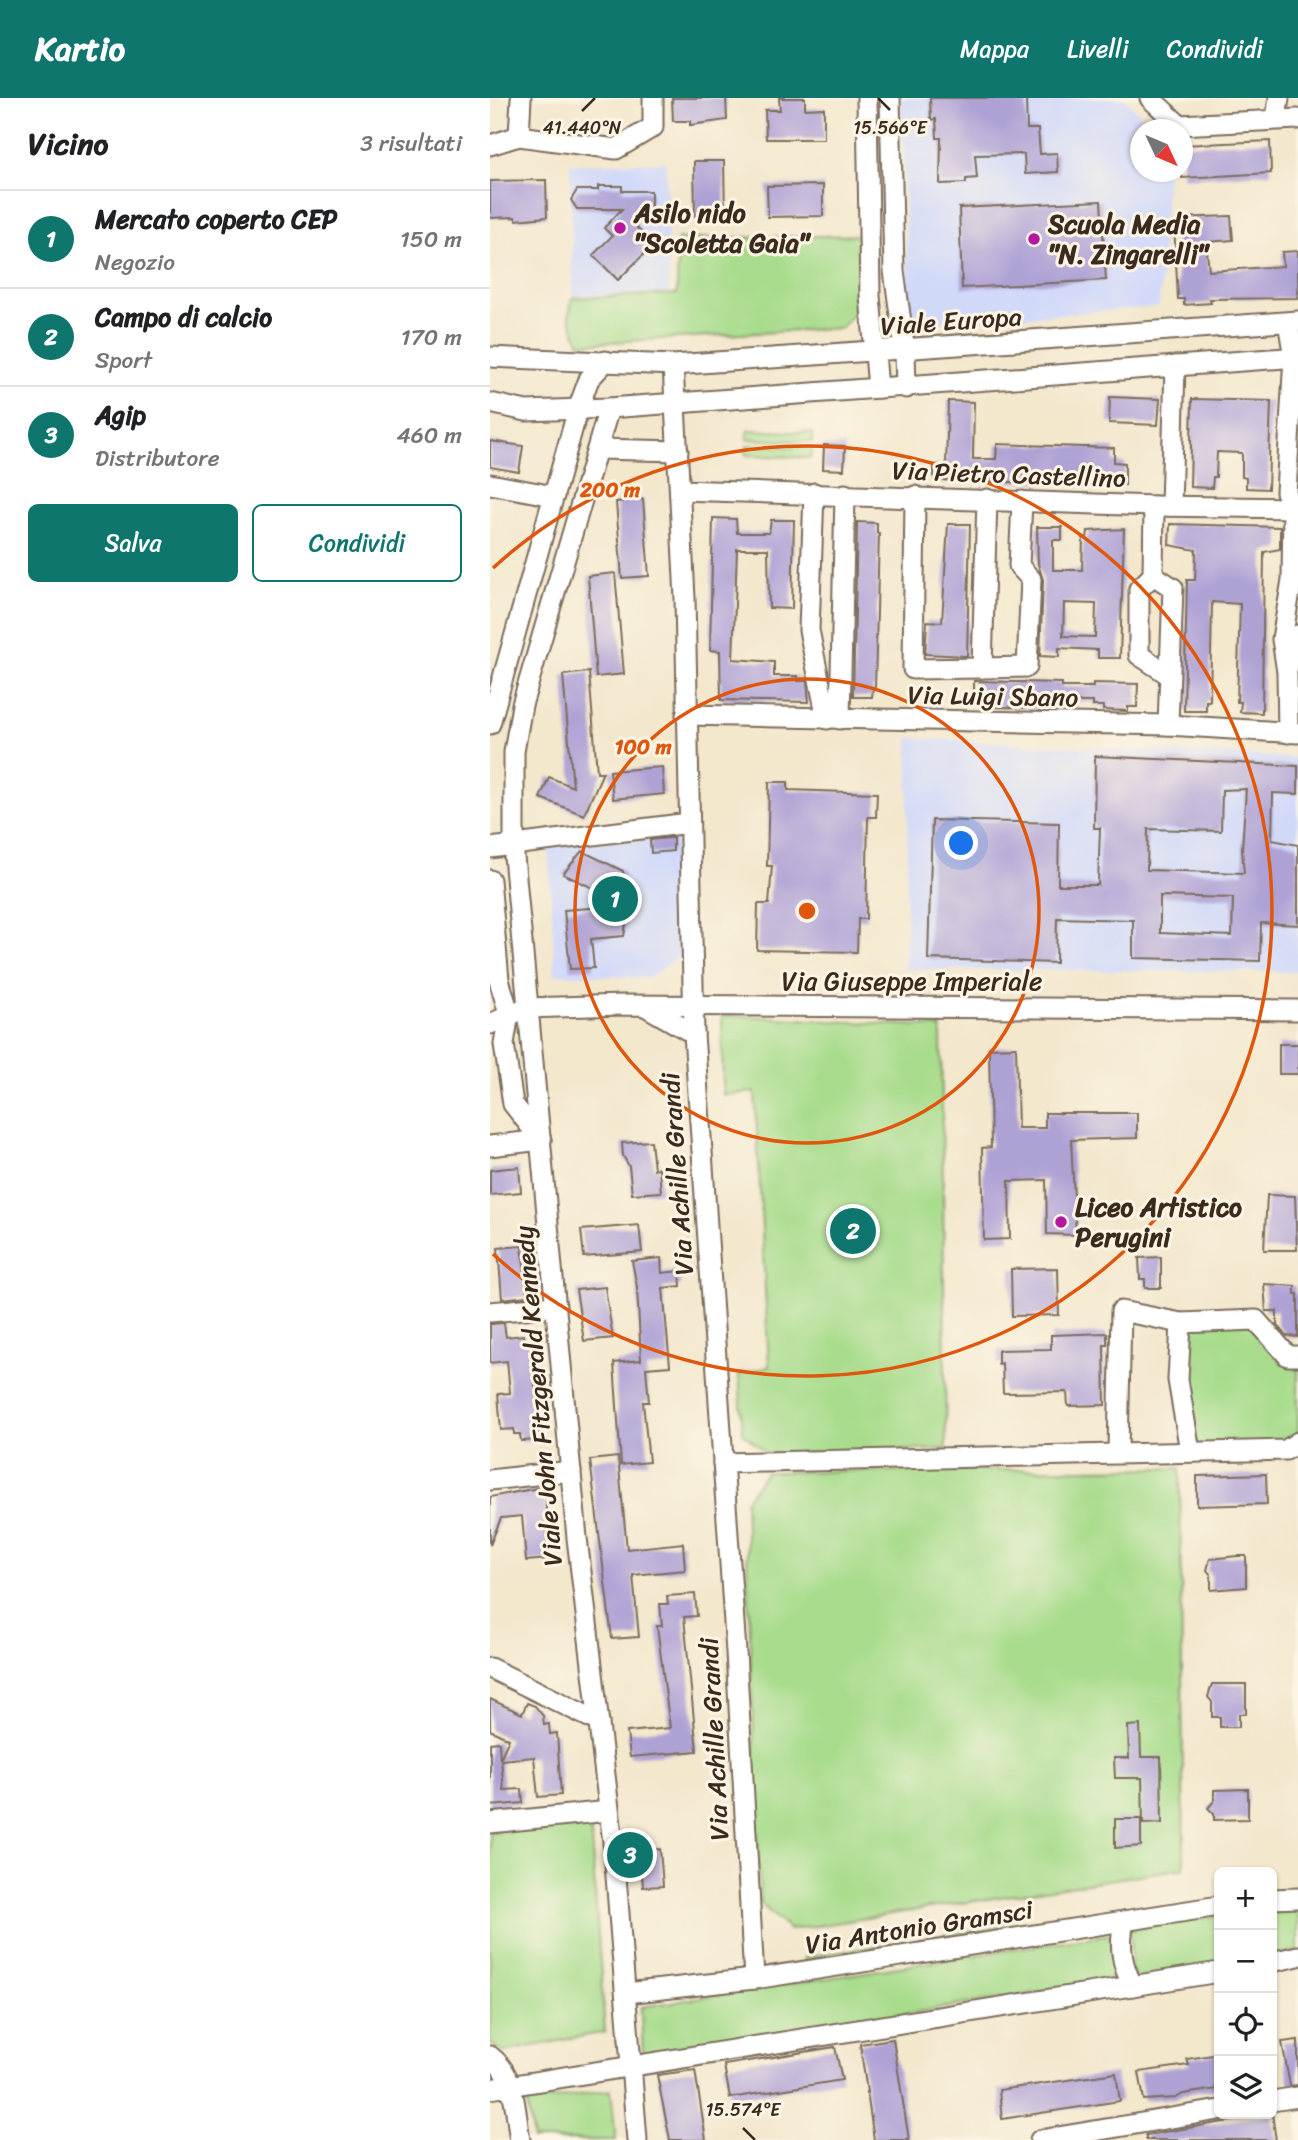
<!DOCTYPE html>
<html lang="it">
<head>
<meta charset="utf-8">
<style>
  body { margin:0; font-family:Sriracha,sans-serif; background:#f6f6f6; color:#202124 }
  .controls { position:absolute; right:21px; bottom:21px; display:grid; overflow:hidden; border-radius:10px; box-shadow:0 2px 5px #0004 }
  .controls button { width:63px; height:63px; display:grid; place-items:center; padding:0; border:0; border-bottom:2px solid #e0e0e0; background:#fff; color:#202124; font:35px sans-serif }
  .compass { position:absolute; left:640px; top:21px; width:63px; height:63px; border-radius:50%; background:#fff; box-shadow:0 2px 5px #0004; rotate:134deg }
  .you { position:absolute; left:472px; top:746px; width:24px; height:24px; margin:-18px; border:5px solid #fff; border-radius:50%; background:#1a73e8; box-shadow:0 0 0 10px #1a73e833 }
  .badge { display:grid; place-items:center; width:46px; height:46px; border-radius:50%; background:#0f766e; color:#fff; font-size:23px; font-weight:700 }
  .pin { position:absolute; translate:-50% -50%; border:4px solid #fff; box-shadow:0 2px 7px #0006 }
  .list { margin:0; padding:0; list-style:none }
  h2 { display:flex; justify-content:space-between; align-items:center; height:91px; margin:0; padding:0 28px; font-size:30px }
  h2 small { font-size:23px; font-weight:400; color:#757577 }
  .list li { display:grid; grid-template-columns:46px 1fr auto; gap:21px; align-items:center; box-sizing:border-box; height:98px; padding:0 28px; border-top:2px solid #e0e0e0 }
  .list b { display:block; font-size:26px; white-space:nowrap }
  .list p { margin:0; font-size:23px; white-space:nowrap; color:#757577 }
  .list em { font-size:23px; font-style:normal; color:#757577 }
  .actions { display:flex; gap:14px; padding:21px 28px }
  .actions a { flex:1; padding:16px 0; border:2px solid #0f766e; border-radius:10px; text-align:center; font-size:24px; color:#0f766e }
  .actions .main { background:#0f766e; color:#fff }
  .icon { flex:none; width:38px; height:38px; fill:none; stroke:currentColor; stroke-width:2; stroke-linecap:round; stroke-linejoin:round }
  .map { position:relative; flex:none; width:808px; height:2042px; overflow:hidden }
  header { display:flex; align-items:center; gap:42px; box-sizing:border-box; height:98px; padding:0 35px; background:#0f766e; color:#fff }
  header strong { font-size:33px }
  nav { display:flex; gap:38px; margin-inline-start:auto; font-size:24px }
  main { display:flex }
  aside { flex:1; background:#fff }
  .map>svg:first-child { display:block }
  .built { fill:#d1d9f9 }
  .green { fill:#a8dc8c; stroke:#728355; stroke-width:2 }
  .building { fill:#aea2d5; fill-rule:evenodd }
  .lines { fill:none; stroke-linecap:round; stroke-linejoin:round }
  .minor-casing { stroke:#7b6c5b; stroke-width:23 }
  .minor { stroke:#fff; stroke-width:19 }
  .ticks { fill:none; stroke:#3b2a1e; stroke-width:2.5 }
  .ring { fill:none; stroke:#df570d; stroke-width:3.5 }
  .poi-dot { fill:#b5179e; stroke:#fcf5e5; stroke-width:2.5 }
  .labels { text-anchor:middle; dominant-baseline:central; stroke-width:6; stroke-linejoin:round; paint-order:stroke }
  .poi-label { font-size:26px; font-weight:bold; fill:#3b2a1e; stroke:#fcf5e5; text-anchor:start }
  .street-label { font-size:26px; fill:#3b2a1e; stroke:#fcf5e5 }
  .ticks-label { font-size:18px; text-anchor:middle; fill:#3b2a1e; stroke:#fcf5e5; stroke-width:6; stroke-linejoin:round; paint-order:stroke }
  .centre { fill:#df570d; stroke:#fcf5e5; stroke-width:3.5 }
  .ring-label { font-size:21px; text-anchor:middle; font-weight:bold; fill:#df570d; stroke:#fcf5e5; stroke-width:6; stroke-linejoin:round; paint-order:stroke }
</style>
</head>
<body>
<header>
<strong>Kartio</strong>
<nav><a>Mappa</a><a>Livelli</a><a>Condividi</a></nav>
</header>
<main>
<aside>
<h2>Vicino<small>3 risultati</small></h2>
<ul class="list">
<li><span class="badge">1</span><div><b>Mercato coperto CEP</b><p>Negozio</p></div><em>150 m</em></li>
<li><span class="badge">2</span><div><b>Campo di calcio</b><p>Sport</p></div><em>170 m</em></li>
<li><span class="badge">3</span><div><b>Agip</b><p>Distributore</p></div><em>460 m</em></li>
</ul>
<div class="actions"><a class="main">Salva</a><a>Condividi</a></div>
</aside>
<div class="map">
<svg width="808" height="2042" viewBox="0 0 808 2042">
  <rect width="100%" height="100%" fill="#fcf5e5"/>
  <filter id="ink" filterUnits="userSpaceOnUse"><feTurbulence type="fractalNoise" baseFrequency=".0143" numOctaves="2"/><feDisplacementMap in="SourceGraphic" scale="14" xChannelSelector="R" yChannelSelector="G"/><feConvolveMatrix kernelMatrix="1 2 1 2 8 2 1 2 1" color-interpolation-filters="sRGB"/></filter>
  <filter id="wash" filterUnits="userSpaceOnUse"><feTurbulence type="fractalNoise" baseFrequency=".00686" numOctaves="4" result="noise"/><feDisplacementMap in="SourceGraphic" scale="28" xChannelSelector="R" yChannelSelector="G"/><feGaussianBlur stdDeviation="1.57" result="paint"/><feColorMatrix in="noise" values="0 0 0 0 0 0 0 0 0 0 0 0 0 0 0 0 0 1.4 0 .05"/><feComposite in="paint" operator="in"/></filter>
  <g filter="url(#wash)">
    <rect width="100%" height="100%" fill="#f3e7cc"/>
    <g class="built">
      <path d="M411,0H634L665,31L650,32V74H677L669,209L419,227Z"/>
      <path d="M176,64L179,195L83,198L80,66Z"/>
      <path d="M419,640L808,660V874L415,871Z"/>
      <path d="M187,741L191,857L159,880L65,876L58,745Z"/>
    </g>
    <g class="green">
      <path d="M375,137V200L351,230L90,246L79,219L82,200L187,196L188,141Z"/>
      <path d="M258,332L323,335L322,344L257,341Z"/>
      <path d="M257,347L322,350L321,360L256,357Z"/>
      <path d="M232,917L451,929L456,1351L278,1356L253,1335L249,1276L279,1269L265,994L233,997Z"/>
      <path d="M766,1222L791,1265H808V1344L700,1353L688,1282L696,1224Z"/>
      <path d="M690,1370L694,1770L300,1832L270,1805L255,1403L276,1374Z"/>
      <path d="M100,1724L115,1934L13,1954L0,1945V1734Z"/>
      <path d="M808,1807V1853L782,1858V1809Z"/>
      <path d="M729,1818V1866L646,1882L641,1868V1831Z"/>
      <path d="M551,1823L552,1830L430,1847L429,1841Z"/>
      <path d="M621,1836V1848L629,1881L153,1959L151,1909Z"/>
      <path d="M412,1845L413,1852L315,1866L314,1859Z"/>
      <path d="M121,1992L126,2042H43L37,2005Z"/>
    </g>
    <g id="blocks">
      <g class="building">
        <path d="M182,0H236L237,22L200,27V23H183Z"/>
        <path d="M289,0H315V11L334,10V41H276L275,12H290Z"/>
        <path d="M440,0H536L537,31H548L550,56L567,55L568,74L535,76L534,56L485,57L487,80L476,81V85L450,86L451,40H447L446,21L441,22Z"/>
        <path d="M780,43L781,75L692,80V47Z"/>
        <path d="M204,63H234L235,118H205Z"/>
        <path d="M56,82L57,119L26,122L25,119L0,120V83Z"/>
        <path d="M333,87V118L278,119L277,88Z"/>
        <path d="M108,88H132V93H161V111H147V130L164,146L128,182L103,157L122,138L114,130L132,111H87L81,102L87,92H108Z"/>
        <path d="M611,103L616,182L472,190L469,110Z"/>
        <path d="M741,118L743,142L716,144L719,173L793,168L792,154L808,153V200L720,201L721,205L694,207V201H688L684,126L687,125V120Z"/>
        <path d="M620,299L670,301L668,327L619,325Z"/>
        <path d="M702,301L781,303L778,391L756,390V380L752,379V355L727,354L726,379H723L722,390L700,389Z"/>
        <path d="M458,303L484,304L483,361H506L507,346L624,350V364L635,365V387L444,382V367H456Z"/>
        <path d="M0,343L33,348L29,374L0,369Z"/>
        <path d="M334,347L355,348L354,372L333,371Z"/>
        <path d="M153,401L159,478L132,480L126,404Z"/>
        <path d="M223,420L246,421L247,435H279L281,422H304L302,511L279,510L278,451H247L243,561L284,564V578H308V583H317L319,604L231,602L230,553L220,552Z"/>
        <path d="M367,424L387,425V435H389L385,589H383L382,599H363Z"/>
        <path d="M458,426H480L477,558L435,556L437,523L452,524Z"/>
        <path d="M680,426L790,429V451L774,454L772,615L750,614L751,604H747L750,506L722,504L720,603H716V613H694L697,482H705L706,452L679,447Z"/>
        <path d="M547,429H572V442H563V472H592L593,440H597L598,433L634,431L630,560H608V552L569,550V559L550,558L553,482L548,466ZM574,505L606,506L605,539L573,538Z"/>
        <path d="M125,475L134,576L106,579L98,478Z"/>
        <path d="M99,574L107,674H113L94,717L50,700L59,679L83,689L73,577Z"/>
        <path d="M484,583L572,585V589H603V585L648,586L647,609H638V613L613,612V608H603V604H572V608L562,607V610L494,609V605H484Z"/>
        <path d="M605,658L808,668V696L783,695L782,742L808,747V827L771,825L770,863L643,860V822L567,820L566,865L438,861L442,722L569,725L568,787H608L610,730H604ZM756,691L752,751L754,775L657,772L658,731L731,733L732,692ZM670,798L743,800L742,838L670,835Z"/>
        <path d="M172,669L174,696L123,701L120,673Z"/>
        <path d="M279,684H298V692L387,695L386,719H378L376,821H368L367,854L267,852L268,806H279L282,768H277Z"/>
        <path d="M178,740H183V753L161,755L160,742Z"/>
        <path d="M92,753L133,773L137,806L73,776Z"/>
        <path d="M139,807L134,838L101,841L104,870L80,871L74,812Z"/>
        <rect x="789" y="946" width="19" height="30"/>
        <path d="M526,949L528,1030H555V1015H647V1040L581,1042L586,1137L557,1136L556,1082L519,1083L520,1141L494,1142L492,1050L501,1049L499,950Z"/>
        <path d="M161,1043L164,1071L169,1070L171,1094L142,1096L139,1068L133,1058L132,1045Z"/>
        <path d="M29,1069L31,1094L0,1097V1072Z"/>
        <path d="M777,1097L805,1098L807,1152H774Z"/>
        <path d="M149,1127L152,1154L94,1159L91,1132Z"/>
        <path d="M32,1148L37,1198L12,1201L8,1150Z"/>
        <path d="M671,1159V1190H655V1181H650L649,1160Z"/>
        <path d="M171,1160L172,1175L190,1173L191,1188L173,1190L180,1268L156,1270L159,1304H153L159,1364L131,1367L124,1265L151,1262L147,1189L142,1163Z"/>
        <path d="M568,1170L569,1217L522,1218L521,1171Z"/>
        <path d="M774,1186L805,1188V1196H808V1239L797,1238L787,1227V1213H776Z"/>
        <path d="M115,1189L123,1240L94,1243L86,1192Z"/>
        <path d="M14,1225L16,1239L33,1237L34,1245L41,1244L50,1342L31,1343L30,1336H24V1331L11,1332L8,1296L20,1295L17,1263L0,1265V1226Z"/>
        <path d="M617,1235V1247H614L615,1307L578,1308L577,1294L513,1295L512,1265L508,1266V1252L561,1251V1237Z"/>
        <path d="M128,1359L137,1451L193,1445L195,1472L143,1477L149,1539L122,1541L100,1362Z"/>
        <path d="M776,1376L777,1406L707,1408V1378Z"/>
        <path d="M59,1388L61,1404H56V1426L59,1461L36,1463L32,1418L11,1420L0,1447V1399Z"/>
        <path d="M747,1458H756V1489L721,1492V1477L717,1472L720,1461Z"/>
        <path d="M205,1496L207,1518L194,1519L207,1653L140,1659L137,1634L180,1630L167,1528H172L170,1506H178L177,1498Z"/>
        <path d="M722,1586H756V1616H749V1629H730V1619H722V1604L718,1599Z"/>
        <path d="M0,1601L32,1616L37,1605L45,1608L53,1618L54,1627L59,1626L60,1636L67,1635L71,1697L48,1699L44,1659L11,1662L14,1692L32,1691L33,1705L0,1708V1645L9,1644L10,1661L19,1641L0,1632Z"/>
        <path d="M650,1627L651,1659H671L672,1725L653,1726L652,1680H625L624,1660H639L638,1628Z"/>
        <path d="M758,1691V1721L724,1722V1716L718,1710L724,1703V1692Z"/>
        <path d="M625,1721H651V1748L625,1750Z"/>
        <path d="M170,1751L173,1788L153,1789L150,1753Z"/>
        <path d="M403,1941L419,2042H384L370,1946Z"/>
        <path d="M808,1942V1987L800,1988L792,1944Z"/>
        <path d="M345,1949L352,1982L240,2000L234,1967Z"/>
        <path d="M729,1956V1988L727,1991L693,1996L686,2000L654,2002L649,1974L699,1967L697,1961Z"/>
        <path d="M205,1972L216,2042H180L167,1977Z"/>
        <path d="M626,1975L630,2003L512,2021L509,1992Z"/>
        <path d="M782,2016L786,2042H656V2037Z"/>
      </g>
    </g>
  </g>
  <g filter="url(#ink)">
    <use href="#blocks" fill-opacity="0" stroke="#7b6c5b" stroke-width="2"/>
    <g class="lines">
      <g class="minor-casing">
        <g id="minor">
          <path d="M377,0L380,198L388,290"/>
          <path d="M400,0L404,173L415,253L416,290"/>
          <path d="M660,0L689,27L808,21"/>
          <path d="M786,21L789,0"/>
          <path d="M29,38L31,0"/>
          <path d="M0,47L29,38L126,51L163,29V0"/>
          <path d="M0,259L183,267L808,223"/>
          <path d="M183,267L195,500L204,936L246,1554L264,1881"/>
          <path d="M0,305L36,313L119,310L808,259"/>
          <path d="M119,310L32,607L24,654V758L87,1440L124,1753L147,2042"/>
          <path d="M108,351L188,353"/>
          <path d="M0,386L64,398"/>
          <path d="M190,392L664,408L808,410"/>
          <path d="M324,395L319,532L337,621"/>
          <path d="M425,398L423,571L492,570"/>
          <path d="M497,401L492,570L537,569L541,481L529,468L532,403"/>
          <path d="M681,408L685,268"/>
          <path d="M663,477L683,490L678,627"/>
          <path d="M663,477L649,491V557L679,577"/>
          <path d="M663,477L664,408"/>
          <path d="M799,567L808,537"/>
          <path d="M196,617L678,627L808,635"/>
          <path d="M350,621L355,396"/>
          <path d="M0,626L88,311L99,281L116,263"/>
          <path d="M798,635L797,574L792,541L802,482L803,410L796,394L804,259L798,224"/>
          <path d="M0,750L199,725"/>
          <path d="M0,782L9,882L19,915L14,946L23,1006L51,1042"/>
          <path d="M155,908L204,936"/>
          <path d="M0,926L36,910L133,907L808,912"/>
          <path d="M0,1048L51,1042"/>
          <path d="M0,1214L66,1208"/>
          <path d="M691,1225L688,1282L700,1353"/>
          <path d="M628,1354L631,1213L691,1225L766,1222L798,1258H808"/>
          <path d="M233,1365L796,1352L808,1344"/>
          <path d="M0,1382L81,1373"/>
          <path d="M0,1570L109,1624"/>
          <path d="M0,1725L119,1713"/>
          <path d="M782,1801L808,1800"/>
          <path d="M634,1823C629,1847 631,1866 643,1888"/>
          <path d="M782,1864L808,1858"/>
          <path d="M136,1895L264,1881L729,1808"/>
          <path d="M0,1958C26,1977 25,2013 30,2042"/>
          <path d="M0,1991L729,1874"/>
          <path d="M782,2003L808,1999"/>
          <path d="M550,2042L729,2012"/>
        </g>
      </g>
      <use href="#minor" class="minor"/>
    </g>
  </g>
  <path class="ticks" d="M388,0L400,12M92,13L105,0M253,2030L265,2042"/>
  <g class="ring">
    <circle cx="317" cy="813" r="232"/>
    <path d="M3 470A465 465 0 1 1 3 1156"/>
  </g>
  <g class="poi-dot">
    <circle cx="130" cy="130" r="7"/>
    <circle cx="544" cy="141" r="7"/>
    <circle cx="571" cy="1124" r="7"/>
  </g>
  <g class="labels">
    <g class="poi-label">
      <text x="144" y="115">Asilo nido<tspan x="144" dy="30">"Scoletta Gaia"</tspan></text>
      <text x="558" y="126">Scuola Media<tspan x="558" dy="30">"N. Zingarelli"</tspan></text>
      <text x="585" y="1109">Liceo Artistico<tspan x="585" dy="30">Perugini</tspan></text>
    </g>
    <g class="street-label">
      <text transform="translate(461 223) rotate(-4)">Viale Europa</text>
      <text transform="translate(519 376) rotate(2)">Via Pietro Castellino</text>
      <text transform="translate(503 598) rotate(1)">Via Luigi Sbano</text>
      <text x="422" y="883">Via Giuseppe Imperiale</text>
      <text transform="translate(187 1076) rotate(-94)">Via Achille Grandi</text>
      <text transform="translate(48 1298) rotate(-95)">Viale John Fitzgerald Kennedy</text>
      <text transform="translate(224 1641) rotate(-93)">Via Achille Grandi</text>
      <text transform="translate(429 1829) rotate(-9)">Via Antonio Gramsci</text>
    </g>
  </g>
  <g class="ticks-label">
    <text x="400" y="36">15.566°E</text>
    <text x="92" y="36">41.440°N</text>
    <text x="253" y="2018">15.574°E</text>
  </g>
  <circle cx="317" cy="813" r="10" class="centre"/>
  <g class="ring-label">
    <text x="120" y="399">200 m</text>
    <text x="153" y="656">100 m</text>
  </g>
</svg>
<div class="controls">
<button>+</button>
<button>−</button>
<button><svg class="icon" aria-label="locate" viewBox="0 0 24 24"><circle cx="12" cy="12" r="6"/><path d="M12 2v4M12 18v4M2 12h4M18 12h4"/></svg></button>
<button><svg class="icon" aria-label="layers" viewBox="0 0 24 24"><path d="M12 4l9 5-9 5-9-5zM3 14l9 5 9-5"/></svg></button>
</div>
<svg class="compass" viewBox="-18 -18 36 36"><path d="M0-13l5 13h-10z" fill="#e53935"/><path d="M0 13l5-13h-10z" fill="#757577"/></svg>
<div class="you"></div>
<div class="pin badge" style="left:125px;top:801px">1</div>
<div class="pin badge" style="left:363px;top:1133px">2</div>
<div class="pin badge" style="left:140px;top:1757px">3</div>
</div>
</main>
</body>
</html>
